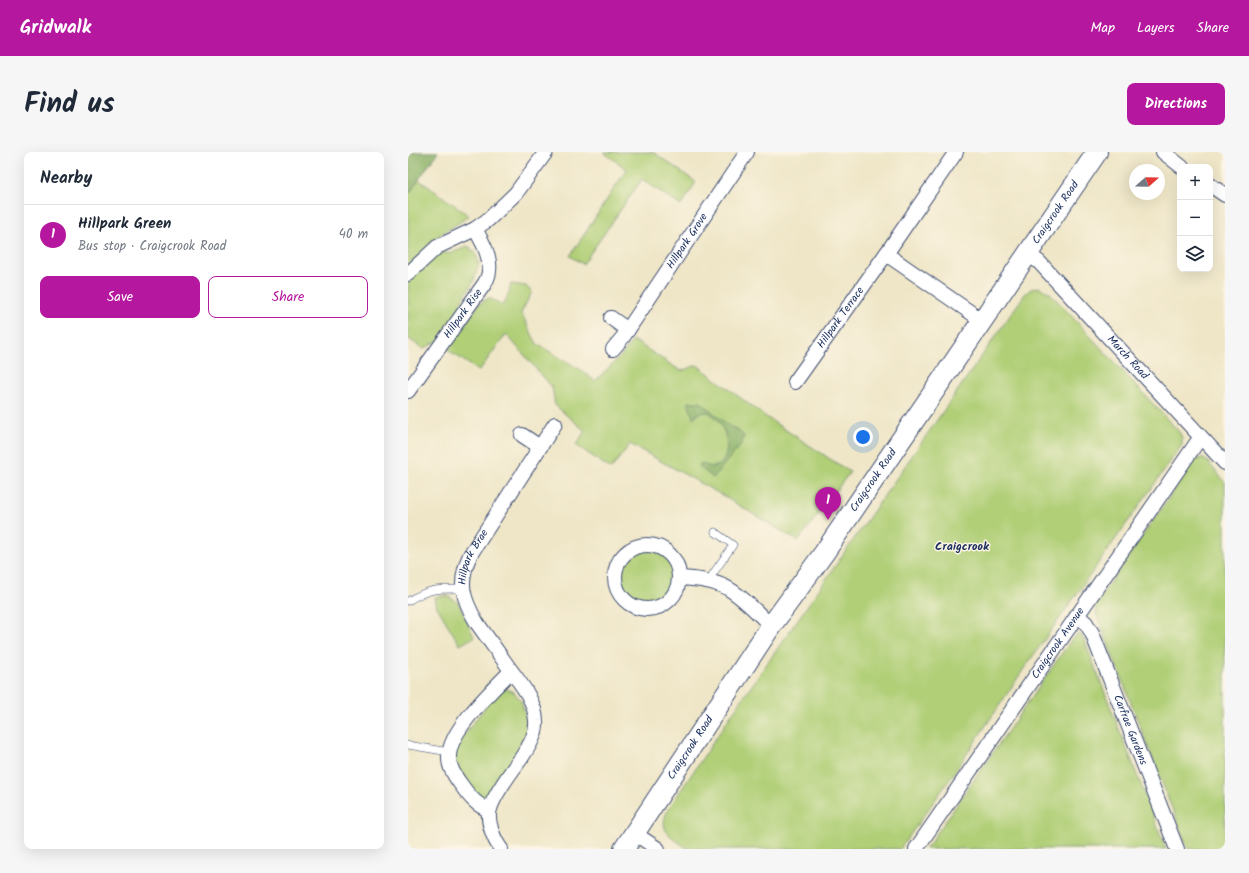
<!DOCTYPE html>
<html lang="en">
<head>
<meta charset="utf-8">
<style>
  body { margin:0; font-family:Kalam,sans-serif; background:#f6f6f7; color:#1f2937 }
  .controls { position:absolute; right:12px; top:12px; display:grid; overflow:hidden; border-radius:8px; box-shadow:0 4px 16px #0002 }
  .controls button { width:36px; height:36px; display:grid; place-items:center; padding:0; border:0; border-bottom:1px solid #e0e1e3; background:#fff; color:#1f2937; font:20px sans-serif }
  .compass { position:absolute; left:721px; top:12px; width:36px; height:36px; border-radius:50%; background:#fff; box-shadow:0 4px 16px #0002; rotate:70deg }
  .you { position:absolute; left:455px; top:285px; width:14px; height:14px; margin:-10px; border:3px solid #fff; border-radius:50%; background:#1a73e8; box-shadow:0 0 0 6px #1a73e833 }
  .badge { display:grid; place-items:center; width:26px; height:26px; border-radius:50%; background:#b5179e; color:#fff; font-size:13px; font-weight:700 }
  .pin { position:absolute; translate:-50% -33px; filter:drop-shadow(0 1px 2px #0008) }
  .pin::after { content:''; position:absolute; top:21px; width:14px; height:12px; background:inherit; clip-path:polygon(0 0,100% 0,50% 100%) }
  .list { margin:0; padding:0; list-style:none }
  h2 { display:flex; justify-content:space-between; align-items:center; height:52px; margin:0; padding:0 16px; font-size:17px }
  h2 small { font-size:13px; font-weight:400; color:#747a83 }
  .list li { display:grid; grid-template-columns:26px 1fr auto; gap:12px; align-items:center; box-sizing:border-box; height:60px; padding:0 16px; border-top:1px solid #e0e1e3 }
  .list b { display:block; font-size:15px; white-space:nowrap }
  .list p { margin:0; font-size:13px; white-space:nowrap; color:#747a83 }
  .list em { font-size:13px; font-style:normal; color:#747a83 }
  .actions { display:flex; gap:8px; padding:12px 16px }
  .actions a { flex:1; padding:9px 0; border:1px solid #b5179e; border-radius:8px; text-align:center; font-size:14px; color:#b5179e }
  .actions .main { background:#b5179e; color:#fff }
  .icon { flex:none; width:22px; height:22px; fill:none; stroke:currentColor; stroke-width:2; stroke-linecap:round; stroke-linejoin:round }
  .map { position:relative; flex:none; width:817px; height:697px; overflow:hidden; border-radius:8px }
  header { display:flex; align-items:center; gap:24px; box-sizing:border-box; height:56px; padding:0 20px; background:#b5179e; color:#fff }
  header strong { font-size:19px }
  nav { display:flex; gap:22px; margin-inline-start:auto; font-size:14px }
  .intro { display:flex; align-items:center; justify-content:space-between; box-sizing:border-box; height:96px; padding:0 24px }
  h1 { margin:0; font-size:28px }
  .button { padding:10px 18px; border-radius:8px; background:#b5179e; color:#fff; font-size:14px; font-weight:700 }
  main { display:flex; gap:24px; padding:0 24px }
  aside { flex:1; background:#fff; border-radius:8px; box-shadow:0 4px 16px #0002 }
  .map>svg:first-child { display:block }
  .green { fill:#b0cf77; stroke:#667f6a }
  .forest { fill:#8cb268; stroke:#547063 }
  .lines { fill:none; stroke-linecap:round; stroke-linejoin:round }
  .lane-casing { stroke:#3b4a6e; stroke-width:8 }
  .street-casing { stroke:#3b4a6e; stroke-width:16 }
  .secondary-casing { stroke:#3b4a6e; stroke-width:22 }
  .lane { stroke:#fff; stroke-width:7 }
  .street { stroke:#fff; stroke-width:14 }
  .secondary { stroke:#fff; stroke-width:20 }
  .labels { text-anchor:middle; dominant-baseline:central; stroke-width:3; stroke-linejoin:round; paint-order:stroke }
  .street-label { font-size:11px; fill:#1b2f5e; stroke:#fcf5e5 }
  .neighbourhood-label { font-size:12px; font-weight:bold; fill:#1b2f5e; stroke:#fcf5e5 }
</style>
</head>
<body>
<header>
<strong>Gridwalk</strong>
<nav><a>Map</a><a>Layers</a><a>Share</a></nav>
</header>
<div class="intro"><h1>Find us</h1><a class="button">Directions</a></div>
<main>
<aside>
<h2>Nearby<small></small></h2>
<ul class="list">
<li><span class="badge">1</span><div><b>Hillpark Green</b><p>Bus stop · Craigcrook Road</p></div><em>40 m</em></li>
</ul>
<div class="actions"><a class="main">Save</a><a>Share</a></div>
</aside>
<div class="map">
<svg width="817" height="697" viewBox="0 0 817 697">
  <rect width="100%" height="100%" fill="#fcf5e5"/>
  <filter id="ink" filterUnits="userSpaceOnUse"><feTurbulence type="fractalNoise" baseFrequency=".025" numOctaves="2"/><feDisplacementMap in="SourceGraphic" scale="8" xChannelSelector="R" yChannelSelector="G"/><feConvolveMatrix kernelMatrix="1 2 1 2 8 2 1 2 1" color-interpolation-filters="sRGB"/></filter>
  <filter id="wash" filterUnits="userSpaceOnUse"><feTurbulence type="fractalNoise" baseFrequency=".012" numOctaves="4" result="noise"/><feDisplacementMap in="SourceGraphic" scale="16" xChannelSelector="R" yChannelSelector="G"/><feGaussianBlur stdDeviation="0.9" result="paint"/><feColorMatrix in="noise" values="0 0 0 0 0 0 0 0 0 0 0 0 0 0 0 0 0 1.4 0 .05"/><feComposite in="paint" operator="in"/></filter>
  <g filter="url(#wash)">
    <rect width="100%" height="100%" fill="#efe6c7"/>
    <g class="green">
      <path d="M195,0H245L288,30L273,54L234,27L175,112L162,104L219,17Z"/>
      <path d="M11,28L59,62L61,64L29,85L0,114V43Z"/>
      <path d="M59,94L62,95L64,99L67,100L71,112L65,130L52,151L54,154L30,189L15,197L0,186V128L31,100C41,103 51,99 59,94Z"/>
      <path d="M103,132L118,134L124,140L113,161L129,192L173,218L187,229L213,204L225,188L273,219L289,213L358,265L442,320L390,389L312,342L222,292L203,317L168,293L177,279L147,253L144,235L98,182L71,219L40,198L71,152L81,146L95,153L101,141Z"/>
      <path d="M629,135L633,136L642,141L772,281L774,286V293L615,518L544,624L492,697H280C263,684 248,679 261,656L326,559L617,142L623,137Z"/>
      <path d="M789,307H796L799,309L817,330V697H780L689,464L687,454L691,447L785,311Z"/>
      <circle cx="239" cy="425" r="27"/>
      <path d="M39,444L50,450L66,485L52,493L29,455L27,445Z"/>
      <path d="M668,483H673L677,490L758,697H518L664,487Z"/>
      <path d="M98,537L106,540L113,549L119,568L120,577L114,591L80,646L77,648H73L61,635L47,610L49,592L86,544L89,541Z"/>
    </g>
    <g class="forest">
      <path d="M0,0H30L0,43Z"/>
      <path d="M280,250H293L320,273L331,279L336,284L334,291L305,326L291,314L293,311C325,329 327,274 300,260L291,261L285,266Z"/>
    </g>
  </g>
  <g filter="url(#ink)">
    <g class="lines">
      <g class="lane-casing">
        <g id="lane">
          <path d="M300,429L325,393L307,380"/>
          <path d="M0,449C22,436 30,437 55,437"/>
          <path d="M0,593L41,600"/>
        </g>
      </g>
      <g class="street-casing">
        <g id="street">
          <path d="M755,0L774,15"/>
          <path d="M802,33L817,43"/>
          <path d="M478,102L575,169"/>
          <path id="s1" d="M620,102L631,110L817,311"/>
          <path d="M0,122L29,95L67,77L81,67L108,41L138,0"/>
          <path d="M203,166L220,178"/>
          <path id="s2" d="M205,197L215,185L339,0"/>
          <path id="s3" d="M387,230L478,102L548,0"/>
          <path id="s4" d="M0,239L77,131C79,127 81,123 81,119C83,104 74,89 67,77"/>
          <path d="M114,283L132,295"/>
          <circle cx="239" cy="425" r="32"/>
          <path d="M272,426C286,427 301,428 315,434C330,440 351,462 363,474"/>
          <path id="s5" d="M669,463L678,471L684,481L769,697"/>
          <path d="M81,658C69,654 61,644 54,634C48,626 40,615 41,604C42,577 85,538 103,519"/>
          <path d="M226,681L250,697"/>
          <path id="s6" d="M93,697C86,688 78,668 82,657C86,643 105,617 114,605C121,594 129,582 128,569C127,547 111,530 99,513C89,499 79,485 69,471C54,446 50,430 62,403L147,272"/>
          <path id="s7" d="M508,697L792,286"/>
        </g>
      </g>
      <g class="secondary-casing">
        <g id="secondary">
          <path id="s8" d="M216,697L363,474L416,401L689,0"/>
        </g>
      </g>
      <use href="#lane" class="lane"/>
      <use href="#street" class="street"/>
      <use href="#secondary" class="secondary"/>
    </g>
  </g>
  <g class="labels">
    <g class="street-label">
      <text stroke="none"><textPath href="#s8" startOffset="769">Craigcrook Road</textPath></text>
      <text stroke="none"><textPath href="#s2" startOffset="131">Hillpark Grove</textPath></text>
      <text stroke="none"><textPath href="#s4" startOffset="95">Hillpark Rise</textPath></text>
      <text stroke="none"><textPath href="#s3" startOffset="79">Hillpark Terrace</textPath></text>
      <text stroke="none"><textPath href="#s1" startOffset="144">March Road</textPath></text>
      <text stroke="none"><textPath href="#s8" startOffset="445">Craigcrook Road</textPath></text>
      <text stroke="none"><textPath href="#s6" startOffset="330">Hillpark Brae</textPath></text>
      <text stroke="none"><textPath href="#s7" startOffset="250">Craigcrook Avenue</textPath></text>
      <text stroke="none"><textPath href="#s5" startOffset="128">Carfrae Gardens</textPath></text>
      <text stroke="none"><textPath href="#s8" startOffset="121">Craigcrook Road</textPath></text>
    </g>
    <g class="neighbourhood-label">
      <text x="554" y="394">Craigcrook</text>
    </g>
  </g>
</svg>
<div class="controls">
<button>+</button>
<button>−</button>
<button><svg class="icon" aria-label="layers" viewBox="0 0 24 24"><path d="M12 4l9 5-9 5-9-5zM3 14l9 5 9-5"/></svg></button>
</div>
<svg class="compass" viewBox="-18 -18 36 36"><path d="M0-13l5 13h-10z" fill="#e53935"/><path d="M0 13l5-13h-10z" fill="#747a83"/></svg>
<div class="you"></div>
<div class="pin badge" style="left:420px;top:368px">1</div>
</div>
</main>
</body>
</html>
